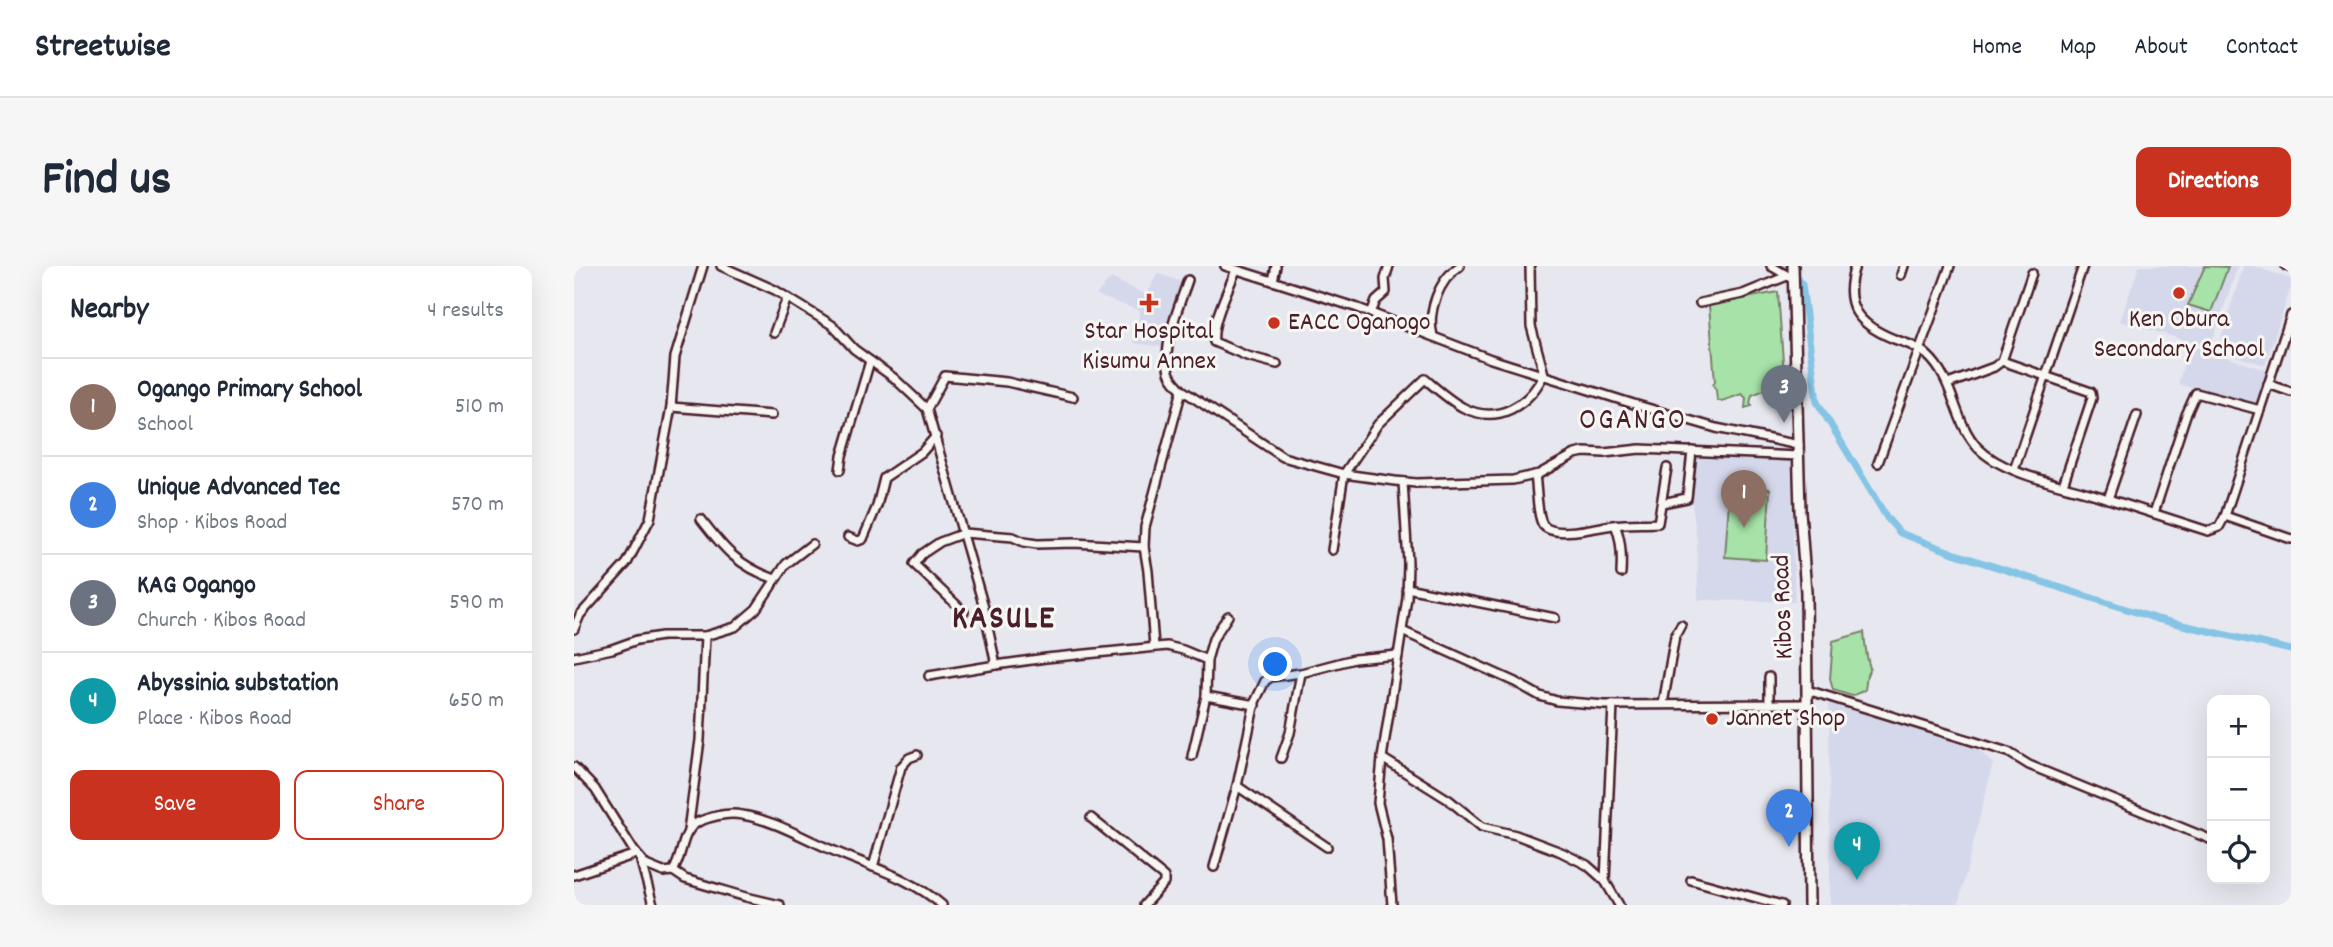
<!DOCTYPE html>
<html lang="en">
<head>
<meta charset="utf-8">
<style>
  body { margin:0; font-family:Dekko,sans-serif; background:#f6f6f7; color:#1f2937 }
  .controls { position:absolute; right:21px; bottom:21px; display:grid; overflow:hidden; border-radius:14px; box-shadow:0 7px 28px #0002 }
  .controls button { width:63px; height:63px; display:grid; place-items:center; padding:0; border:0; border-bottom:2px solid #e0e1e3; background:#fff; color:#1f2937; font:35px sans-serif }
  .you { position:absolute; left:702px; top:399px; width:24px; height:24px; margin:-18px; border:5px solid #fff; border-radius:50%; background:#1a73e8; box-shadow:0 0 0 10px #1a73e833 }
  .badge { display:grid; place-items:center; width:46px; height:46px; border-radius:50%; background:#c8321e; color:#fff; font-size:23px; font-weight:700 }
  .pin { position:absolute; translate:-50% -58px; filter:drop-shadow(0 2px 4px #0008) }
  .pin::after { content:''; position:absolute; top:37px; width:24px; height:21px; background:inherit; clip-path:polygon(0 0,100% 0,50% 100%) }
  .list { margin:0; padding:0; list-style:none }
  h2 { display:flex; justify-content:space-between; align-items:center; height:91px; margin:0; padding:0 28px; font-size:30px }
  h2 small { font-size:23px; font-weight:400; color:#747a83 }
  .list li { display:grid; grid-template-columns:46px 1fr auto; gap:21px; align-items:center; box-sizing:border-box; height:98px; padding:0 28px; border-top:2px solid #e0e1e3 }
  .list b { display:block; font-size:26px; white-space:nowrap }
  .list p { margin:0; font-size:23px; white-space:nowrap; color:#747a83 }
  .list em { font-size:23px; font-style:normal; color:#747a83 }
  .actions { display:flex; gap:14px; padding:21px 28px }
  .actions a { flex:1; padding:16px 0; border:2px solid #c8321e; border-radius:14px; text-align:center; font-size:24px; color:#c8321e }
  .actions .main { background:#c8321e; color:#fff }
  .icon { flex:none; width:38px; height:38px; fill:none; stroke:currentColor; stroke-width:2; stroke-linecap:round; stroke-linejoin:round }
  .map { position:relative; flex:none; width:1717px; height:639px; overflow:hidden; border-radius:14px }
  header { display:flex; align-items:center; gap:42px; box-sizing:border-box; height:98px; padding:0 35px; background:#fff; border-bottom:2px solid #e0e1e3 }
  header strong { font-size:33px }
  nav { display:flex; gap:38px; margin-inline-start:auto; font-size:24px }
  .intro { display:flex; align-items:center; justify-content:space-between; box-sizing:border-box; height:168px; padding:0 42px }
  h1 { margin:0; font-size:49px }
  .button { padding:18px 32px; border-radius:14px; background:#c8321e; color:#fff; font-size:24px; font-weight:700 }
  main { display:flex; gap:42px; padding:0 42px }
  aside { flex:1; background:#fff; border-radius:14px; box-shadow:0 7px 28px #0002 }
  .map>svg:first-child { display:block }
  .built { fill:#d5d8eb }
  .green { fill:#a7e3a9; stroke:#78816a; stroke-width:2 }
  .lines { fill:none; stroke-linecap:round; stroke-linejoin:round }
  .canal { stroke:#85c4e5; stroke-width:7 }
  .minor-casing { stroke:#4a1f2b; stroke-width:12 }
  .major-casing { stroke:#4a1f2b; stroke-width:14 }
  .minor { stroke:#f6f6f2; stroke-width:7 }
  .major { stroke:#f6f6f2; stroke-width:9 }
  .poi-dot { fill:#c8321e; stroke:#f6f6f2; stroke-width:2.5 }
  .labels { text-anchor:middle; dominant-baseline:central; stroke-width:6; stroke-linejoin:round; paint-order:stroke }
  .poi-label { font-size:26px; fill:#4a1f2b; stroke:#f6f6f2 }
  .street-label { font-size:26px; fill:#4a1f2b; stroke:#f6f6f2 }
  .quarter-label { font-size:30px; letter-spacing:2px; fill:#4a1f2b; stroke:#f6f6f2 }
  .district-label { font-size:33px; font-weight:bold; letter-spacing:2px; fill:#4a1f2b; stroke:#f6f6f2 }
</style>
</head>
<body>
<header>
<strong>Streetwise</strong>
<nav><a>Home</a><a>Map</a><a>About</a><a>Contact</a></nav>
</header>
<div class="intro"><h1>Find us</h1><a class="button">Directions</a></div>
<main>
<aside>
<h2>Nearby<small>4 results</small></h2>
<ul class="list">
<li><span class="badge" style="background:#8d6e63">1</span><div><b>Ogango Primary School</b><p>School</p></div><em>510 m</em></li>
<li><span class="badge" style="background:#3f7fe0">2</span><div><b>Unique Advanced Tec</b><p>Shop · Kibos Road</p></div><em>570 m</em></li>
<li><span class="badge" style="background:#6b7280">3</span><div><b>KAG Ogango</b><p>Church · Kibos Road</p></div><em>590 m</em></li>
<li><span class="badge" style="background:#0f9aa8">4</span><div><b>Abyssinia substation</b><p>Place · Kibos Road</p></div><em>650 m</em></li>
</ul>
<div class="actions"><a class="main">Save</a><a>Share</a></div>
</aside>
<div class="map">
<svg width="1717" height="639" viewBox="0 0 1717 639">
  <rect width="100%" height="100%" fill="#e7e8ef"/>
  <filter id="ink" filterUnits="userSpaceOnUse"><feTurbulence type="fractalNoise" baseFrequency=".0143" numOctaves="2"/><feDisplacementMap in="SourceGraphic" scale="14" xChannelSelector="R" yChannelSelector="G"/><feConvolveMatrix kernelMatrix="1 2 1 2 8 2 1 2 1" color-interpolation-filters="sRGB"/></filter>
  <g filter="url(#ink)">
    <g class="built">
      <path d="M1565,0H1664L1636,82L1546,55Z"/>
      <path d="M1669,0H1679L1717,13V21L1691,99L1643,85Z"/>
      <path d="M583,7L611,17L590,81L559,77L566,45L522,29L537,12L573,29Z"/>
      <path d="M1615,79L1695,105L1683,140L1604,118Z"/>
      <path d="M1119,190L1217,194L1221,336L1124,334L1123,277L1117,228Z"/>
      <path d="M1255,434L1403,482L1419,498L1384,639H1256Z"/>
    </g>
    <g class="green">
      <path d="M1631,0L1654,1L1637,46L1614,39Z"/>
      <path d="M1204,26L1210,109L1202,111L1193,123L1178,129L1176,137L1178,140L1171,142L1172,132L1168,128L1148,135L1143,134L1142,124L1139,119L1141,116L1135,39Z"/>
      <path d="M1156,221L1196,223L1192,294L1151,291Z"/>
      <path d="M1290,366C1291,378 1292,391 1296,402L1293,409L1291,424L1278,430L1259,424L1256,413L1259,375Z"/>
    </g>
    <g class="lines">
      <path class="canal" d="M1214,0L1228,18L1243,136L1313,252L1326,267L1382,288L1583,353L1717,384"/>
      <g class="minor-casing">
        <g id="minor">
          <path d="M147,0L201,24L258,59L280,83L320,112L353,143L409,338L422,399L472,392L593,380L609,384L633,394L632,430L681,439"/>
          <path d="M651,0L784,42L917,93L1063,139L1142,162L1225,179"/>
          <path d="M1197,0L1216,11"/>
          <path d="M1281,0C1268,39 1283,58 1320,73C1332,77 1344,81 1353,89C1381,114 1379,155 1404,182C1431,209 1486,218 1522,229C1560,241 1597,253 1634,265L1645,261L1651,250L1717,49"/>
          <path d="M1712,0L1717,2"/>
          <path d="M662,4C655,22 637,57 640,76L673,90L703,98"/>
          <path d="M1327,9L1330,0"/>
          <path d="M614,14C606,38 587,81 595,106C598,114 603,118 608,124L709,191L770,208L821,215L842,217L939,214L965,208L1001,188L1010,186L1030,187L1066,183L1225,190"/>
          <path d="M699,15L702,0"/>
          <path d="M1126,37L1169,28L1213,10"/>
          <path d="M797,47L802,35L812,26L811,13L815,0"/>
          <path d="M200,67L213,32"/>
          <path d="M859,70C853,47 864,14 886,0"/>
          <path d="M1428,95L1517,126L1518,132L1489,219"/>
          <path d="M1374,118L1420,101L1428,95L1458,7"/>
          <path d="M1694,118L1717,126"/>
          <path d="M97,141L198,149"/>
          <path d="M353,143L371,110L433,116L499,131"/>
          <path d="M1304,197L1376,0"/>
          <path d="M266,204L268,190L296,95"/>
          <path d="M1440,204L1509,0"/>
          <path d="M961,209C963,221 963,250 969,259C980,273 1023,261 1039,259C1054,257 1069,258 1084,257L1093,202"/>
          <path d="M1534,233L1563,149"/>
          <path d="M1088,237L1113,232L1118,185"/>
          <path d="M1580,247L1612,149L1622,127L1686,144"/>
          <path d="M1651,250L1717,273"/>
          <path d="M127,253C150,283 164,300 201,313"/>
          <path d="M1041,259C1048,274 1048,291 1047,307"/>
          <path d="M274,271L284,275L289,273L303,240L310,212L348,186L362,170"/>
          <path d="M758,284L770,208L804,158L851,113C863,123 876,135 890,142C924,159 955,139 970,108L957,60L956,0"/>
          <path d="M833,322L981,352"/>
          <path d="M390,346L340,298L348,288L366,276L390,267L439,271L450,276L463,278L500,277L570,281"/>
          <path d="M0,363L6,349L53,297L76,253L97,141L101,91L129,0"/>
          <path d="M828,365L941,416L966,430L983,435L1031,439L1232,438"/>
          <path d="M580,380L574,305L570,281L571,261L608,124"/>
          <path d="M0,391L38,383L63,374L88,370H131L161,361L182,343L212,298L238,278"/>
          <path d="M633,394L639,373L654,350"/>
          <path d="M355,410L422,399"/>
          <path d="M1195,411V438"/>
          <path d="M1233,424L1434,486L1455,499L1638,574"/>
          <path d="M1089,438L1101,370L1107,359"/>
          <path d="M618,490L632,430"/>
          <path d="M707,492L716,467L727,407"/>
          <path d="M808,492L875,534L908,561L942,569L987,586L1013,599L1031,615L1045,639"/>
          <path d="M0,501L21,523L60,585L72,599L89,606L99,605L111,613L172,631L206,639"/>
          <path d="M663,520L753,581"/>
          <path d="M517,552L590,611V617L570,639"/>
          <path d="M114,565L126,474L131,370"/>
          <path d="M67,596L79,639"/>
          <path d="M299,601L327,501L335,492L343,489"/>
          <path d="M640,601L663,520L681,436L691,415L697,411L727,407L780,393L824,389"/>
          <path d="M99,605C110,589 106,564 126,555C139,550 155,546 168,549C200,554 229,572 258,584C296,601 336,611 368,639"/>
          <path d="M0,609L62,588"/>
          <path d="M1117,614L1208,639"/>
          <path d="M1031,615L1039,439"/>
          <path d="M818,639L813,573L804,537L808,492L833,332L834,297L829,216"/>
        </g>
      </g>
      <g class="major-casing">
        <path id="major" d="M1219,0L1226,245L1232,326L1235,639"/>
      </g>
      <use href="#minor" class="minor"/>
      <use href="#major" class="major"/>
    </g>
  </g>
  <g class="poi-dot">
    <circle cx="1605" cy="27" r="7"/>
    <path d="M571.5 26.5h7v7h7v7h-7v7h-7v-7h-7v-7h7z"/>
    <circle cx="700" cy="57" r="7"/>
    <circle cx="1138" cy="453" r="7"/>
  </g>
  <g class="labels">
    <g class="poi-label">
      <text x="1605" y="54">Ken Obura<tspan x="1605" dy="30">Secondary School</tspan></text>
      <text x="714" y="57" text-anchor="start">EACC Oganogo</text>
      <text x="575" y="66">Star Hospital<tspan x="575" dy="30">Kisumu Annex</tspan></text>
      <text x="1152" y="453" text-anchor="start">Jannet Shop</text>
    </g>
    <g class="street-label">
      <text transform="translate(1210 341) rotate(-92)">Kibos Road</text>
    </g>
    <g class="quarter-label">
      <text x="1059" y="156">OGANGO</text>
    </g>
    <g class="district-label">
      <text x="430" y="354">KASULE</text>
    </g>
  </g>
</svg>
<div class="controls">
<button>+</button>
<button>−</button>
<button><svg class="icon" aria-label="locate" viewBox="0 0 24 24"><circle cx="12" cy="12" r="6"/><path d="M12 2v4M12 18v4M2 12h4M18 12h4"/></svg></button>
</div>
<div class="you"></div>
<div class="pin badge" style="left:1170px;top:262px;background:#8d6e63">1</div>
<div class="pin badge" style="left:1215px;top:581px;background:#3f7fe0">2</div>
<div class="pin badge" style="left:1210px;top:157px;background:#6b7280">3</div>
<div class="pin badge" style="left:1283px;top:614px;background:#0f9aa8">4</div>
</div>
</main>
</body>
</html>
